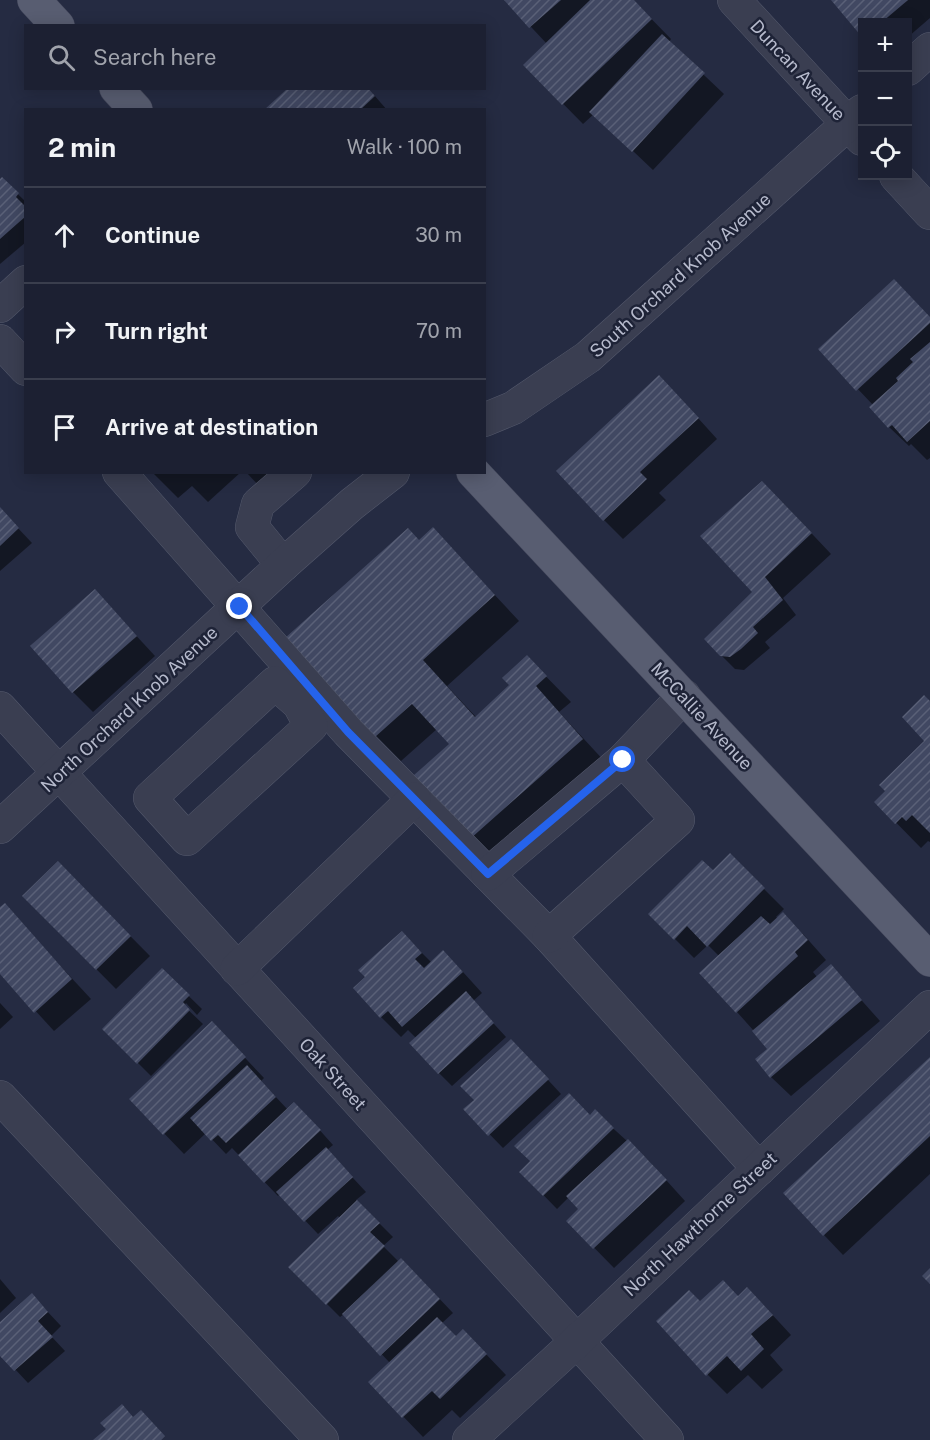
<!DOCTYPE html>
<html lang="en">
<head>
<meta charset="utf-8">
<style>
  body { margin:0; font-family:"Public Sans",sans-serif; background:#292d3e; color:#f1f3f6 }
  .controls { position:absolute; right:18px; top:18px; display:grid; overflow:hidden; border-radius:0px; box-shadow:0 3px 15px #0003 }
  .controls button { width:54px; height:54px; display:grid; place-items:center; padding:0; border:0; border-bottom:2px solid #3a3e4d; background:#1c2032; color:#f1f3f6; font:30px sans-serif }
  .stop { position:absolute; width:18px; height:18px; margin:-14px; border:4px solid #2563eb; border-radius:50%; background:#fff }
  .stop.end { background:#2563eb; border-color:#fff; box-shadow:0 2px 6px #0008 }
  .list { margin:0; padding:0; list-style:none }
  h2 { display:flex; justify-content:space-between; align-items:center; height:78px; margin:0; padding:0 24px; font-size:26px }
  h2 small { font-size:20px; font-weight:400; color:#a0a3ac }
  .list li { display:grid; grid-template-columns:39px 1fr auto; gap:18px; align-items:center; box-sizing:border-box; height:96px; padding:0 24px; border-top:2px solid #3a3e4d }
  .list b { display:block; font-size:22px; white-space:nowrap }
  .list em { font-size:20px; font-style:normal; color:#a0a3ac }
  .icon { flex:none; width:33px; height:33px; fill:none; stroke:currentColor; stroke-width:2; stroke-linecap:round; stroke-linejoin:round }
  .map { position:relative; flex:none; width:930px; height:1440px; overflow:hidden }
  .search { position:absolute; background:#1c2032; box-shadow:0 3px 15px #0003; left:24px; top:24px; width:462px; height:66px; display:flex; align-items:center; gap:15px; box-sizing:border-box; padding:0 21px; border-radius:0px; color:#a0a3ac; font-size:22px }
  .panel { position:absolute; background:#1c2032; box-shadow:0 3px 15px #0003; left:24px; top:108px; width:462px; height:366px; border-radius:0px }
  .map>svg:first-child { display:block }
  .shadow { fill:#0007 }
  .building { fill:url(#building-hatch) }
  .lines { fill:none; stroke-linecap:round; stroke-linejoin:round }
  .minor-casing { stroke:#54596c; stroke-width:34 }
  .major-casing { stroke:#43475b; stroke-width:34 }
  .minor { stroke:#3a3e51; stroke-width:33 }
  .major { stroke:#585d71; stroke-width:33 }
  .route { stroke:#2563eb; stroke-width:8 }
  .labels { text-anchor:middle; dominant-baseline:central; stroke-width:5; stroke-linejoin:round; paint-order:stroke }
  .street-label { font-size:18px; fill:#b6bacc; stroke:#1e2337 }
</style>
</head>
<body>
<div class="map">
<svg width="930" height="1440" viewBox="0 0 930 1440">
  <defs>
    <pattern id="building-hatch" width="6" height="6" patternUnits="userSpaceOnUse" patternTransform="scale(1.5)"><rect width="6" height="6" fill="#414862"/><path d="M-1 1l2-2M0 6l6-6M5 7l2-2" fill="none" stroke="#5a6077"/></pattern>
  </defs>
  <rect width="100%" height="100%" fill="#252b42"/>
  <g class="shadow">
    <path d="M506,0H633L671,39L669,42L724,94L653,170L594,114L583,124L525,65L547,44Z"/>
    <path d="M833,0H930V18L908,37V22H862V35Z"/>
    <path d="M368,88L387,110H267Z"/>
    <path d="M2,179L26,202V242L0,264V181Z"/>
    <path d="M930,318V458L927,460L911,444L909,446L889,427L873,405L820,349Z"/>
    <path d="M679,397L717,439L659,493L666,500L623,539L604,520Z"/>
    <path d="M152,472H241L208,502L192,486L178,498Z"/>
    <path d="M246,472H280L262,489Z"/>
    <path d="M782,502L831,554L783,598L796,615L765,642L770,648L744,670L735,669L721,655L754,592Z"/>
    <path d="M0,509L32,543L0,571Z"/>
    <path d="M433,529L519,621L447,686L476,717L511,685L527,657L571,702L559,712L607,764L497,863L472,838L451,744L437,729L401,761L376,736L420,541Z"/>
    <path d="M95,591L155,656L93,712L73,692Z"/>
    <path d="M930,703V842L928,841L921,848L876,802L927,741Z"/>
    <path d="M730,855L784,909L776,917L803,934L826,960L813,972L817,977L831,966L880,1021L791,1096L771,1077L770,1049L737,1012L719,956L708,945L694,958L650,914L713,872Z"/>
    <path d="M58,863L150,956L116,989L24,896Z"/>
    <path d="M4,905L91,999L54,1031L0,972V909Z"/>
    <path d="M402,933L432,963L443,953L463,972L482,993L473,1001L506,1037L452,1086L439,1073L416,1038L408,1030L401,1037L381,1017L367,977Z"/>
    <path d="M162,970L202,1009L197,1015L186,1003L184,1006L203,1024L151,1076L104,1029Z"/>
    <path d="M0,1003L13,1017L0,1029Z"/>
    <path d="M231,1043L264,1078L261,1081L288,1110L308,1117L333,1145L327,1150L366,1192L356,1200L393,1237L383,1246L399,1262L415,1273L453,1313L442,1323L456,1338L483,1351L506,1375L460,1418L452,1410L423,1437L370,1382L390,1363L344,1314L340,1317L290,1267L340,1218L338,1216L318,1234L280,1194L278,1196L232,1148L226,1154L206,1133L184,1154L131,1099Z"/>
    <path d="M524,1054L561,1094L503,1148L465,1109Z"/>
    <path d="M930,1059V1174L843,1255L824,1235Z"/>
    <path d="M595,1112L648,1160L685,1201L614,1268L568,1221L580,1210L569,1197L557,1209L521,1172Z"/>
    <path d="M0,1279L16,1298L0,1313Z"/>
    <path d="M738,1298L767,1309L791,1335L770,1355L783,1370L762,1389L748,1375L727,1394L708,1375L700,1303Z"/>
    <path d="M45,1309L61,1326L51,1336L65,1351L28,1383L0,1353V1324Z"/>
  </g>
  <g class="building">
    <path d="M504,0H561L529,28Z"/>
    <path d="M590,0H634L652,19L562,105L523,65Z"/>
    <path d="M831,0H908L882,22H862V37Z"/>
    <path d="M662,34L705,73L632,152L589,112Z"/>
    <path d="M288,88H368L375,96L360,110H264Z"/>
    <path d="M2,177L19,193L16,197L26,207V216L0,239V179Z"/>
    <path d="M894,279L930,317V323L856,391L818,349Z"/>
    <path d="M930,342V421L907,442L892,425L888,428L869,407L898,381L896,378L913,362L910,359Z"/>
    <path d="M659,375L699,418L640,472L647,479L603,521L556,471Z"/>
    <path d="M762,481L812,533L765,577L783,600L753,627L758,633L741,649L730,657L720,656L704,639L752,592L700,536Z"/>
    <path d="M0,507L19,528L0,546Z"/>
    <path d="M433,527L495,595L423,660L475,717L509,685L502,678L527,655L547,676L536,686L583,739L470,839L413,776L449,744L412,704L375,737L285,638L408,528L419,540Z"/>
    <path d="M95,589L137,636L72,693L30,646Z"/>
    <path d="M924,695L930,701V833L912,815L906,821L902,817L895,824L874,802L885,791L879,785L924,741L902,717Z"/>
    <path d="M730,853L765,888L707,947L687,926L674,940L648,914L702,860L713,870Z"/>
    <path d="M58,861L131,936L96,970L22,896Z"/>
    <path d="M5,903L72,979L34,1013L0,974V907Z"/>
    <path d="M783,912L808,940L795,952L798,956L736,1013L699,973L761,916L770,924Z"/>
    <path d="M402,931L422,953L415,959L424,968L443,950L463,972L402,1027L388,1011L380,1018L353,988L365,977L358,970Z"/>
    <path d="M831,964L862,1000L770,1078L755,1059L767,1049L752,1031Z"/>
    <path d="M162,968L190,995L183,1002L190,1010L137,1064L102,1029Z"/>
    <path d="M466,991L494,1023L438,1074L409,1043Z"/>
    <path d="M212,1021L246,1057L163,1135L129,1099Z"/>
    <path d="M511,1039L549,1079L488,1136L463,1109L474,1100L460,1086Z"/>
    <path d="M930,1057V1136L823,1236L783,1193Z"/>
    <path d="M247,1065L276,1097L226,1143L218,1135L211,1141L190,1118Z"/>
    <path d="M569,1093L590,1115L595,1109L614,1128L543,1196L519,1172L530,1161L514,1146Z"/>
    <path d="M294,1102L321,1130L264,1183L238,1155Z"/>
    <path d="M628,1139L667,1180L593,1249L566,1221L578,1209L566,1196Z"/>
    <path d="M326,1147L353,1177L304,1222L276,1192Z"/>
    <path d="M357,1200L380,1223L370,1232L385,1246L326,1305L288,1267Z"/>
    <path d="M401,1258L440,1299L380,1356L342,1314Z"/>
    <path d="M930,1268V1284L922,1276Z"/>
    <path d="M723,1280L738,1296L747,1287L773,1315L751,1334L764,1349L741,1371L727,1356L706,1376L656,1321L689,1290L700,1301Z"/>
    <path d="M32,1293L48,1312L38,1321L53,1337L14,1371L0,1356V1322Z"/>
    <path d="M437,1317L456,1336L463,1329L487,1354L440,1399L432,1391L402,1418L368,1382Z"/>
    <path d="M122,1404L133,1417L141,1410L165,1436L161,1440H93L106,1429L100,1423Z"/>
  </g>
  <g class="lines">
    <g class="minor-casing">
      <g id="minor">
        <path d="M734,0L862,139"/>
        <path d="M908,69L930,49"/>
        <path d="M896,176L930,213"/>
        <path d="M0,306L26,282"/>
        <path d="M0,341L26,369"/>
        <path d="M484,420L513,408L588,357L862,111"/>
        <path d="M119,472L348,732L549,936L759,1169"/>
        <path d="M283,565L252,527L258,504L295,472"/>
        <path d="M275,683L299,704L311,726L187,839L150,798Z"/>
        <path d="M0,708L667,1440"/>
        <path d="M0,827L283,565L352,504L393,472"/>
        <path d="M488,874L623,760L684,696"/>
        <path d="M549,936L678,820L623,760"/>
        <path d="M237,969L414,799"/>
        <path d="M0,1097L322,1440"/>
        <path d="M469,1440L576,1342L930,1007"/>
      </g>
    </g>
    <g class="major-casing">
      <g id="major">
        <path d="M34,0L58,26"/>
        <path d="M116,88L136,110"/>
        <path d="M473,472L930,960"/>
      </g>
    </g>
    <use href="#minor" class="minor"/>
    <use href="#major" class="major"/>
  </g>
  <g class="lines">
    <path class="route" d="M240,607L348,732L488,874L623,760"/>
  </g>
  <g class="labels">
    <g class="street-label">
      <text transform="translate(798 70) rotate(47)">Duncan Avenue</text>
      <text transform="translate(680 275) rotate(-42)">South Orchard Knob Avenue</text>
      <text transform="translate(129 709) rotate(-43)">North Orchard Knob Avenue</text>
      <text transform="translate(702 716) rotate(47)">McCallie Avenue</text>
      <text transform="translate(333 1074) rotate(48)">Oak Street</text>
      <text transform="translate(700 1224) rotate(-43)">North Hawthorne Street</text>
    </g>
  </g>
</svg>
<div class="controls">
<button>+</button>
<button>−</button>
<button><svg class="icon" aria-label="locate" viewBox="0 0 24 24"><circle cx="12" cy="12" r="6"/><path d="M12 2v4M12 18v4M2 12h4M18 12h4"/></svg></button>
</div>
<div class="stop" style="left:623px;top:760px"></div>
<div class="stop end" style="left:240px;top:607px"></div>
<div class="search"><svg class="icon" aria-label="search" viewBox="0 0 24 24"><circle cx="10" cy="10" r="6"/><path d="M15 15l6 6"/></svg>Search here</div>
<section class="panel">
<h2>2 min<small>Walk · 100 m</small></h2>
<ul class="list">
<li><svg class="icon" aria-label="ahead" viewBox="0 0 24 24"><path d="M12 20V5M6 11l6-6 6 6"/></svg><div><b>Continue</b></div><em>30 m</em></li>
<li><svg class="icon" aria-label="right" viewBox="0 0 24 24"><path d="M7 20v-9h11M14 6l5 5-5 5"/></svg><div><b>Turn right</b></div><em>70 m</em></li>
<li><svg class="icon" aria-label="arrive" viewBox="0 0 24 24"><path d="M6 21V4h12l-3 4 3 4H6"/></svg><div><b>Arrive at destination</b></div></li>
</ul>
</section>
</div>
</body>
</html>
